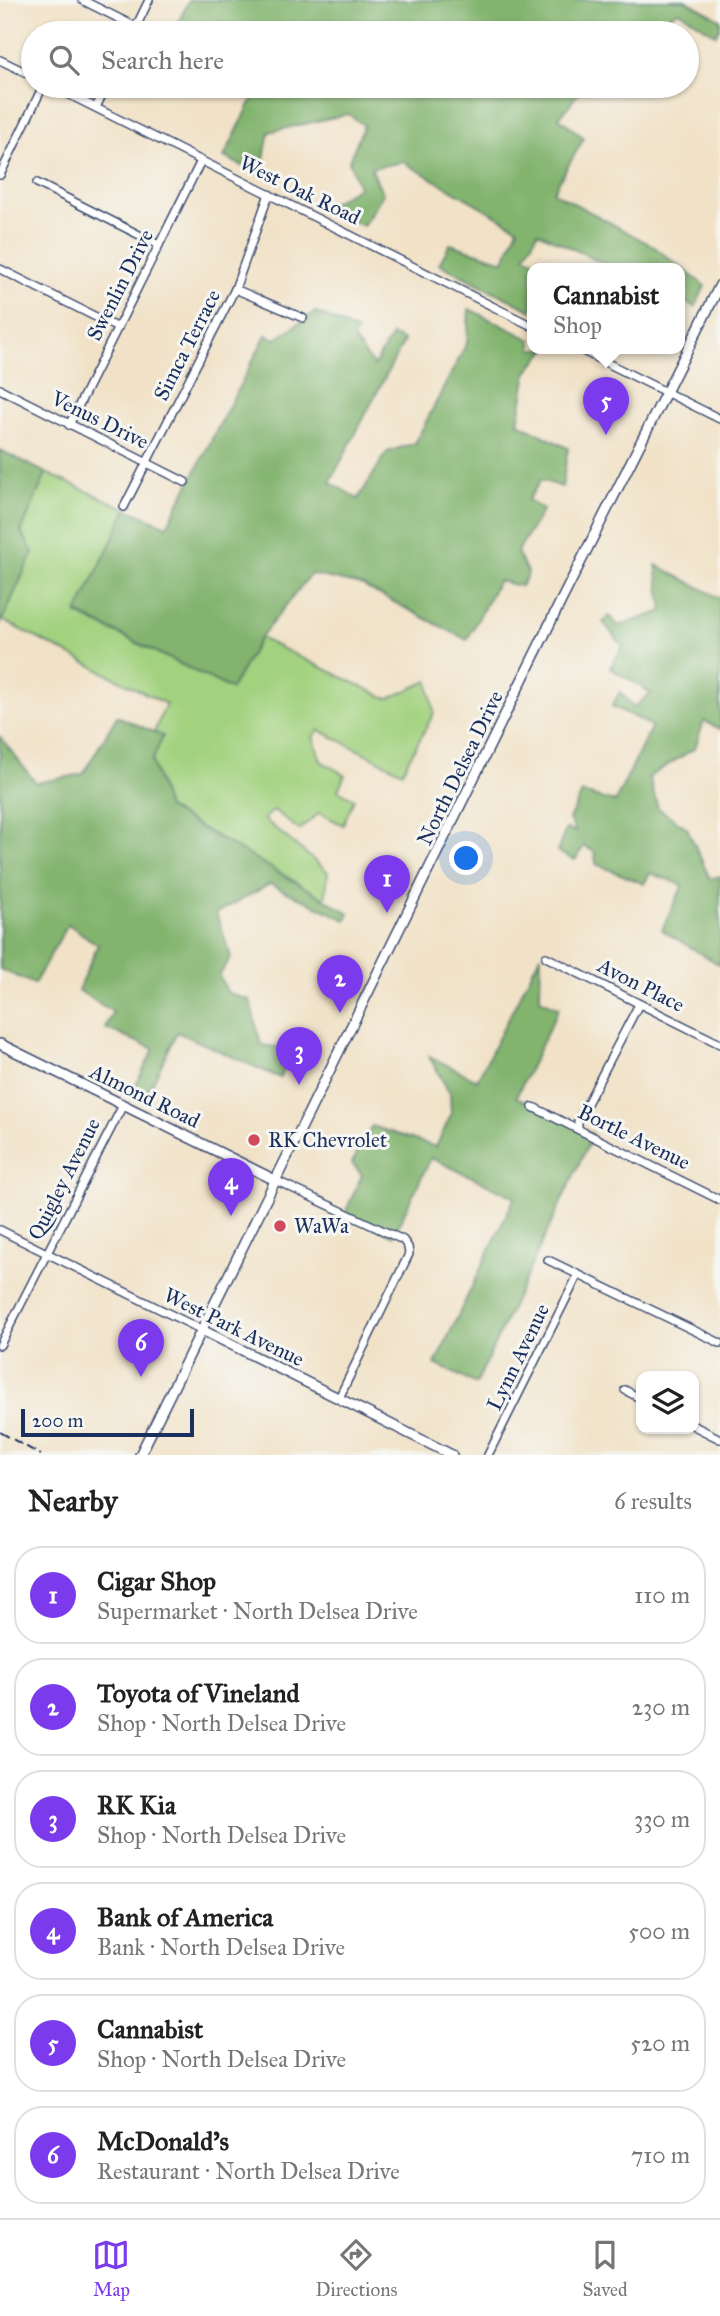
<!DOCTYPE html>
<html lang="en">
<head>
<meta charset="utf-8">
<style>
  body { margin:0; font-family:"IM FELL Great Primer",serif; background:#f2f2f2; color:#222 }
  .controls { position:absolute; right:21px; bottom:21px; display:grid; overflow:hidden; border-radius:14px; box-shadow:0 2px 5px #0004 }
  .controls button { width:63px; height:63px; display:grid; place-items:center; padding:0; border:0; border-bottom:2px solid #e0e0e0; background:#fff; color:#222; font:35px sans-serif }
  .scale { position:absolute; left:21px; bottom:18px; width:173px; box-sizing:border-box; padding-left:7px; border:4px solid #1b2f5e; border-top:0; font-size:19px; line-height:24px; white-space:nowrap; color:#1b2f5e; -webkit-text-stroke:5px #f6f6f2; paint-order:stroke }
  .you { position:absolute; left:467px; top:859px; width:24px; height:24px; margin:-18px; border:5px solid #fff; border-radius:50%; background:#1a73e8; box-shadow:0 0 0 10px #1a73e833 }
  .badge { display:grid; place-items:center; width:46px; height:46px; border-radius:50%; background:#7c3aed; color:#fff; font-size:23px; font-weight:700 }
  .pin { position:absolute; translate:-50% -58px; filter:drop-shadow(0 2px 4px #0008) }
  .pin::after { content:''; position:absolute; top:37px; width:24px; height:21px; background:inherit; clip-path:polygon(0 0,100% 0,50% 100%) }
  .popup { position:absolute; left:527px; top:263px; width:158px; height:91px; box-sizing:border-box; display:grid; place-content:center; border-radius:14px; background:#fff; filter:drop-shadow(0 2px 5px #0005); font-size:23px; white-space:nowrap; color:#767676 }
  .popup b { font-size:26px; color:#222 }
  .popup::after { content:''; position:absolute; left:50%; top:100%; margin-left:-14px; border:14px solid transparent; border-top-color:#fff }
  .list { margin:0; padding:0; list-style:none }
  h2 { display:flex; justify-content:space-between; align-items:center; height:91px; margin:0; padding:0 28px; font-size:30px }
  h2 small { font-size:23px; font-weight:400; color:#767676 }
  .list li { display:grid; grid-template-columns:46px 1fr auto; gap:21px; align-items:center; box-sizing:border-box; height:98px; margin:0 14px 14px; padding:0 14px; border:2px solid #e0e0e0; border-radius:28px }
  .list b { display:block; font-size:26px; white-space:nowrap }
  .list p { margin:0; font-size:23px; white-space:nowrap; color:#767676 }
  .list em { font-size:23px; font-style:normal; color:#767676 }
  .icon { flex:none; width:38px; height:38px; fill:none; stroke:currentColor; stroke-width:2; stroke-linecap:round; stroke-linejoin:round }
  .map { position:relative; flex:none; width:720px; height:1455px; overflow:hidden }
  .search { position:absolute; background:#fff; box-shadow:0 2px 5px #0004; left:21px; right:21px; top:21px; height:77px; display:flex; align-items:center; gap:18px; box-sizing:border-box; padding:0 24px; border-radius:38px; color:#767676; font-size:26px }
  .sheet { height:763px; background:#fff }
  nav { display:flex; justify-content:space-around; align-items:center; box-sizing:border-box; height:98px; border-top:2px solid #e0e0e0; background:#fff; font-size:19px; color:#767676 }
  nav a { display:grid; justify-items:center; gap:4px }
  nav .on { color:#7c3aed }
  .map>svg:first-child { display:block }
  .green { fill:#a3d27f; stroke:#5f806e; stroke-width:2 }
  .forest { fill:#82b46e; stroke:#4e7266; stroke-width:2 }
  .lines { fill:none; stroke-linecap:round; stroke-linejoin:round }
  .minor-casing { stroke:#3b4a6e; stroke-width:10 }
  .major-casing { stroke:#3b4a6e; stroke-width:12 }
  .minor { stroke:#fff; stroke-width:7 }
  .major { stroke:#fff; stroke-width:9 }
  .rail { stroke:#1b2f5e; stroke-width:2; stroke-dasharray:10 5; stroke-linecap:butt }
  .poi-dot { fill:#d1495b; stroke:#f6f6f2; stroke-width:2.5 }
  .labels { text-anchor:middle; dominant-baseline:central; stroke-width:6; stroke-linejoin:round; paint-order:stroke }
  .street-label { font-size:21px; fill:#1b2f5e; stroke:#f6f6f2 }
  .poi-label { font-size:21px; fill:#1b2f5e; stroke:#f6f6f2; text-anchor:start }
</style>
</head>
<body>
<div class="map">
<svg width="720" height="1455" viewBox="0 0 720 1455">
  <rect width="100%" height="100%" fill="#f6f6f2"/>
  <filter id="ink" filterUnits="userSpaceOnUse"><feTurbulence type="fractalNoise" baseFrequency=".0143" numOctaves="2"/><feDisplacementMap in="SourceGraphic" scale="14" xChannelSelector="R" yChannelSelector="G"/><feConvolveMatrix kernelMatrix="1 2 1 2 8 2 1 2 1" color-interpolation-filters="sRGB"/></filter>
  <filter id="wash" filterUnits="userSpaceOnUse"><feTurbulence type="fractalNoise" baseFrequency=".00686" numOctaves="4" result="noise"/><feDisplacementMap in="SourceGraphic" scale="28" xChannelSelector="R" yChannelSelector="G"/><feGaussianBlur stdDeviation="1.57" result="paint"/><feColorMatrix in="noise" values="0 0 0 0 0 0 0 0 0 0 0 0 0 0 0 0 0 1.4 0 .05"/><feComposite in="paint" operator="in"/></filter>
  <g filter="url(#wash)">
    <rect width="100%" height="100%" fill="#f1e2c7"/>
    <path class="green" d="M46,473L127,509L77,614L231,689L260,638L388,699L428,681L434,713L402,772L319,730L313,737L321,761L345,775L338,790L354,799L343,825L319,813L299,830L274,810L264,819L328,872L325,899L167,808L152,761L162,737L154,732L166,704L2,620L33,552L21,532Z"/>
    <g class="forest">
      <path d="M189,0H685L720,19V27L716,35L679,11L665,19L666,33H624L616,29L614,33H173Z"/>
      <path d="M259,86H584L559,118L584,138L553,192L653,246L705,286L695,307L680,300V269H615L538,232L525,256L551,269H532V311L439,264L450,244L504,261L518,228L403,162L371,168L383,194L363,226L325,207L359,187L349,161L364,125L348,114L269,132L261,175L224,157Z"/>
      <path d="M469,309L532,340V349H547L527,372L518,423L568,448L562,487L541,480L528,500L543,510L517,552L528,574L521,586L498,581L467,640L361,585L311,574L260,638L231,689L77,613L127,509L167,526L266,335L276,339L315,312L357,331L353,339L374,366L392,335L404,341L330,482L358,499L387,452L415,443L467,343Z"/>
      <path d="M0,450L46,473L21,532L33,552L0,625Z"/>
      <path d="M656,565L720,598V729L704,721L695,748L649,777L658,808L687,828L710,879L720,876V965L662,930L683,885L650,873L644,884L596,864L595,852L584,846L575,860L557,852L566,829L576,832L569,819L582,793L615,802L652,726L612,706L620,692L634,707L651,693L610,668L623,646L603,622L609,616L619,626L663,611Z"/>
      <path d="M117,716L163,736L152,761L167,808L349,913L346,920L270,884L216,913L231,957L219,976L228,993L250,1000L261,1045L295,1049L280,1078L177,1032L144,1101L131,1094L154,1049L105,1028L113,1012L78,990L98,945L68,924L34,984L0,969V737L36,783L83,774Z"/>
      <path d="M541,954L540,999L559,1008L516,1097L593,1134L476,1384L435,1364L515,1197L431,1158L393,1236L345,1213L362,1175L352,1163L372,1126L436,1147L451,1115L450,1094L429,1056L477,1080Z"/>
    </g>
  </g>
  <g filter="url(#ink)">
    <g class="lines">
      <g class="minor-casing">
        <g id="minor">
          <path d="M82,0L136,27"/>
          <path d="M133,33L149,0"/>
          <path d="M0,60L33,76"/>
          <path d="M52,86L532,326"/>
          <path d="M96,107L107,86"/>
          <path d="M0,175L43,86"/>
          <path d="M37,183L159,245"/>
          <path d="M0,269L118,328"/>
          <path d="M235,289L303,318"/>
          <path d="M579,349L720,419"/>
          <path d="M0,389L185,482"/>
          <path d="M69,425L201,161"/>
          <path d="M124,507L235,289L269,194"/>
          <path d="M546,957L720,1044"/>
          <path d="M533,1107L720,1200"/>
          <path d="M578,1129V1121L639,1004"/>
          <path d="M275,1180L403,1240L408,1247L409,1254L339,1398"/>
          <path d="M0,1230L202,1330"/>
          <path d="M548,1260L720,1343"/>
          <path d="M0,1345L123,1105"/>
          <path d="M625,1390L641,1399"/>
          <path d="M694,1426L720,1439"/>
          <path d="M488,1455L578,1275"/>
        </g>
      </g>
      <g class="major-casing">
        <g id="major">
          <path d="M0,1044L275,1180"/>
          <path d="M202,1330L452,1455"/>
          <path d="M140,1455L559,605L720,285"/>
        </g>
      </g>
      <use href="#minor" class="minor"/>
      <use href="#major" class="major"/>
      <path class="rail" d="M0,1432L41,1455"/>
    </g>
  </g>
  <g class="poi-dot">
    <circle cx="254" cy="1140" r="7"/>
    <circle cx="280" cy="1226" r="7"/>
  </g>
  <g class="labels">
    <g class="street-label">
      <text transform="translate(300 190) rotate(26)">West Oak Road</text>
      <text transform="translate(120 285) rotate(-63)">Swenlin Drive</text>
      <text transform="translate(187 345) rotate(-63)">Simca Terrace</text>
      <text transform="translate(100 420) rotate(26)">Venus Drive</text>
      <text transform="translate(460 768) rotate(-64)">North Delsea Drive</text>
      <text transform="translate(641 985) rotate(27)">Avon Place</text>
      <text transform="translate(145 1096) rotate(26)">Almond Road</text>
      <text transform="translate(634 1137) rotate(26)">Bortle Avenue</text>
      <text transform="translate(64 1179) rotate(-63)">Quigley Avenue</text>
      <text transform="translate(234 1327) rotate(26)">West Park Avenue</text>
      <text transform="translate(518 1357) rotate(-64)">Lynn Avenue</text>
    </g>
    <g class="poi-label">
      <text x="268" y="1140">RK Chevrolet</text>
      <text x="294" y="1226">WaWa</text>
    </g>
  </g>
</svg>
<div class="controls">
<button><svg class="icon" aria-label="layers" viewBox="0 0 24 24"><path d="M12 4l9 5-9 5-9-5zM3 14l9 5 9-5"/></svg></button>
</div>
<div class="scale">200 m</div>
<div class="you"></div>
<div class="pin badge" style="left:387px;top:913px">1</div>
<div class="pin badge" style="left:340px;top:1013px">2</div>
<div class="pin badge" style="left:299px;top:1085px">3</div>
<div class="pin badge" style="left:231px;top:1216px">4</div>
<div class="pin badge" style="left:606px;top:435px">5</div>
<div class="popup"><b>Cannabist</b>Shop</div>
<div class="pin badge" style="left:141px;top:1377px">6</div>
<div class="search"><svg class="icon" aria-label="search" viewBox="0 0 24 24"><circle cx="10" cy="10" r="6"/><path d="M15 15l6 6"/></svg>Search here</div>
</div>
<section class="sheet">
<h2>Nearby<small>6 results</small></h2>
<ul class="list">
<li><span class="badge">1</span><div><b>Cigar Shop</b><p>Supermarket · North Delsea Drive</p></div><em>110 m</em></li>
<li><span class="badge">2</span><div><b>Toyota of Vineland</b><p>Shop · North Delsea Drive</p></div><em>230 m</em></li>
<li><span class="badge">3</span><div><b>RK Kia</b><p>Shop · North Delsea Drive</p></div><em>330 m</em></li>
<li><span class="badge">4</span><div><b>Bank of America</b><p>Bank · North Delsea Drive</p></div><em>500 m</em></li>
<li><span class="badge">5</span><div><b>Cannabist</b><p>Shop · North Delsea Drive</p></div><em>520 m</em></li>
<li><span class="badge">6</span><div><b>McDonald's</b><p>Restaurant · North Delsea Drive</p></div><em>710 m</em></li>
</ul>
</section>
<nav>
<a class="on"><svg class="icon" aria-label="map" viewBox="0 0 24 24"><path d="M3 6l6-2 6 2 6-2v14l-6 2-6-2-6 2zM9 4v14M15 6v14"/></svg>Map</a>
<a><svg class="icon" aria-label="directions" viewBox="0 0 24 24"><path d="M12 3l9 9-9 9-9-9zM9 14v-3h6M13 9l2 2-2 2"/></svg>Directions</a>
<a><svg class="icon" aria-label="saved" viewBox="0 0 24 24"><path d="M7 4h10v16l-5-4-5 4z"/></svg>Saved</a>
</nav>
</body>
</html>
